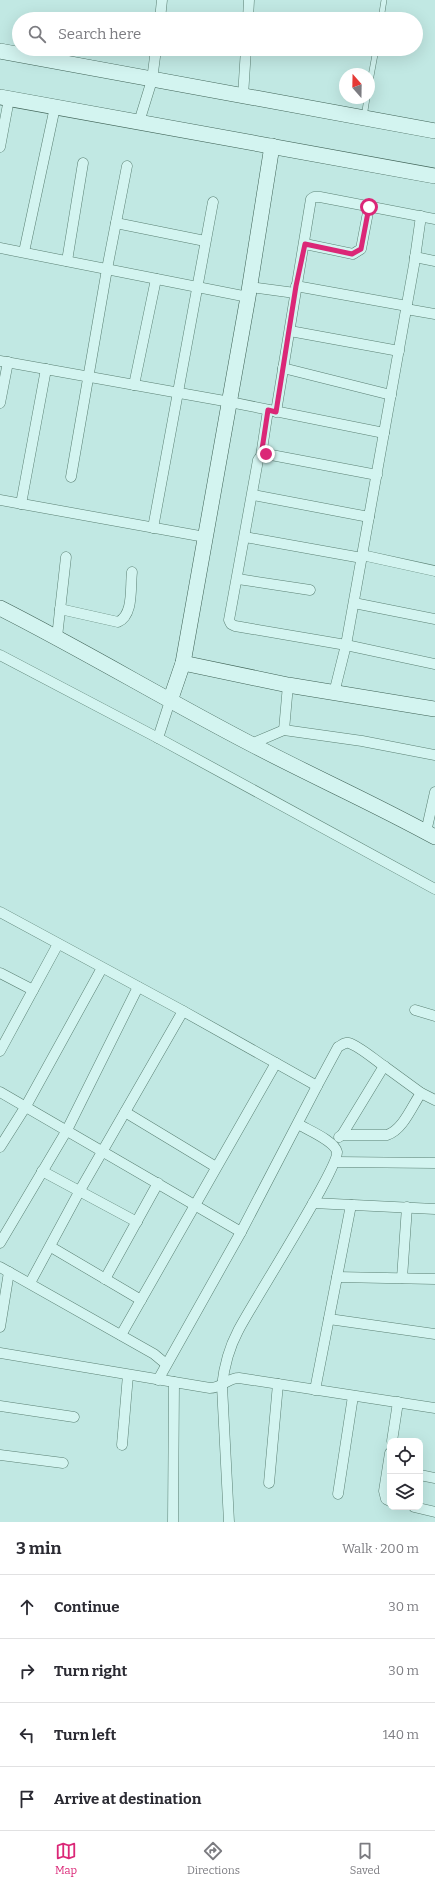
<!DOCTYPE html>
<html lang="en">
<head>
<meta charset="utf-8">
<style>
  body { margin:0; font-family:Bitter,serif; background:#f7f7f7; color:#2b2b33 }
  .controls { position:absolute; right:12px; bottom:12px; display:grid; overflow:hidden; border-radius:8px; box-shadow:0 4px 16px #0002 }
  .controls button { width:36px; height:36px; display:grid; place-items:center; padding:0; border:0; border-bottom:1px solid #e1e1e2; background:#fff; color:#2b2b33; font:20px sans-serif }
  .compass { position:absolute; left:339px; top:68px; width:36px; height:36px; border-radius:50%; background:#fff; box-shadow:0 4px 16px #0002; rotate:340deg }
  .stop { position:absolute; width:12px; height:12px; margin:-9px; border:3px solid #db2777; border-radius:50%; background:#fff }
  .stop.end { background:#db2777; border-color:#fff; box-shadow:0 1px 4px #0008 }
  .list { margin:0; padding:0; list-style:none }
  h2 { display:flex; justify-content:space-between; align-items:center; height:52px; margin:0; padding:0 16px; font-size:17px }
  h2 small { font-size:13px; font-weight:400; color:#7c7c81 }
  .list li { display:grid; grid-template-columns:26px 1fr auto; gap:12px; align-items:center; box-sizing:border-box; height:64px; padding:0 16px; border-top:1px solid #e1e1e2 }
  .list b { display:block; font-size:15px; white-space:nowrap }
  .list em { font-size:13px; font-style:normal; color:#7c7c81 }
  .icon { flex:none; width:22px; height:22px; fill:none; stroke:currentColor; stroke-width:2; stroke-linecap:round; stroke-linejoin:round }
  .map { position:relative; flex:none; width:435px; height:1522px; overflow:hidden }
  .search { position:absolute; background:#fff; box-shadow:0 4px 16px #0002; left:12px; right:12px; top:12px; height:44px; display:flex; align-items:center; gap:10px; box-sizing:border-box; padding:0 14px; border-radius:22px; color:#7c7c81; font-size:15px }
  .sheet { height:308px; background:#fff }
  nav { display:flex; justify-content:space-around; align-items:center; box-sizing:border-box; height:56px; border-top:1px solid #e1e1e2; background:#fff; font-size:11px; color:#7c7c81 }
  nav a { display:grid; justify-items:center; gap:2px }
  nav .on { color:#db2777 }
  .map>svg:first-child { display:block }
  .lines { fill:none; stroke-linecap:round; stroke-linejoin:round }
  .lane-casing { stroke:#5b8074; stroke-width:6 }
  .street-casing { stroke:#5b8074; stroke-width:11 }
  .secondary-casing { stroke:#3e6155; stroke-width:16 }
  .lane { stroke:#d3f4f0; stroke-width:5 }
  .street { stroke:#d3f4f0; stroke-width:10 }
  .secondary { stroke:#d3f4f0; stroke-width:15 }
  .route { stroke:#db2777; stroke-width:5 }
</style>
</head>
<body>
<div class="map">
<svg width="435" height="1522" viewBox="0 0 435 1522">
  <rect width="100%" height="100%" fill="#c1e8e3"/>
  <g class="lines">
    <g class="lane-casing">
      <g id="lane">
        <path d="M381,19L384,0"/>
        <path d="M369,87L376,49"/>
        <path d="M364,117L367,98"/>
      </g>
    </g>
    <g class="street-casing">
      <g id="street">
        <path d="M160,19L162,0"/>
        <path d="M248,19L249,0"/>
        <path d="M243,96L246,49"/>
        <path d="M139,122L152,80L156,49"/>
        <path d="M0,147L9,99"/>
        <path d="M116,223L205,241"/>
        <path d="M305,244L353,254L361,249L369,207"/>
        <path d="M0,248L248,297"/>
        <path d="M24,252L55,107"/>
        <path d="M415,257L435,261"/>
        <path d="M67,261L83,163"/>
        <path d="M296,286L407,306"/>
        <path d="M250,287L295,293"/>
        <path d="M406,309L435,314"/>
        <path d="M290,331L399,351"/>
        <path d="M0,361L230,402L384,433"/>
        <path d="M283,368L391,395"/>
        <path d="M134,385L156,279"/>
        <path d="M0,403L8,362"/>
        <path d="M276,412L311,199L314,197H320L435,219"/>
        <path d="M261,456L268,410"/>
        <path d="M377,475L266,454L261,456L258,460L229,620L231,624L235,626L346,645L435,664"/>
        <path d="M71,477L107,269L127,166"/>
        <path d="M253,495L369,517"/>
        <path d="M0,500L205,537"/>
        <path d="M21,504L46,369"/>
        <path d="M153,528L213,202"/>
        <path d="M245,537L362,558"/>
        <path d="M362,555L435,571"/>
        <path d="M238,579L310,590"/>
        <path d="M354,603L435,619"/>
        <path d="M60,609L118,622C134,615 130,587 132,572"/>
        <path d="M57,637L66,557"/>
        <path d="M0,655L158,738L435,889"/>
        <path d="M334,693L346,645L414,265L421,216"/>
        <path d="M284,730L288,685"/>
        <path d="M158,738L170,701"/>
        <path d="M251,744L284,730L362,741L435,755"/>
        <path d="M426,832L435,792"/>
        <path d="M0,912L183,1011L317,1086L241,1232L158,1380"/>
        <path d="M0,973L33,990"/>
        <path d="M415,1010L435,1016"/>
        <path d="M0,1051L58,944"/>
        <path d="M317,1086L338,1047C342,1045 345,1042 349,1043C359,1046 375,1060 384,1066"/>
        <path d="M0,1092L241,1232"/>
        <path d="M125,1112L216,1167"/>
        <path d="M342,1135L384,1066L421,1093L435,1100"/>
        <path d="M339,1137L342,1135H387C403,1130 412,1106 421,1093"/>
        <path d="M0,1147L26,1106L102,968"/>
        <path d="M336,1162L435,1163"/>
        <path d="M42,1171L137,1222"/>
        <path d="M313,1203L435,1209"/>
        <path d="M0,1243L67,1130L138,987"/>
        <path d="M51,1247L141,1300"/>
        <path d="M0,1267L154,1354L166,1364"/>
        <path d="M337,1277L435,1279"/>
        <path d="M402,1278L407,1207"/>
        <path d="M105,1279L158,1183"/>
        <path d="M30,1283L79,1192L183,1011"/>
        <path d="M329,1319L435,1334"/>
        <path d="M0,1327L9,1272"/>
        <path d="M121,1335L276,1063"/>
        <path d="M0,1353L210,1388C222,1388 227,1378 239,1378L435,1408"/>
        <path d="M315,1390L351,1205"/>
        <path d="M0,1406L74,1417"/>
        <path d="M392,1441L398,1402"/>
        <path d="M122,1445L128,1375"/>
        <path d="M390,1453L384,1491L386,1499L390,1501"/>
        <path d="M0,1455L63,1463"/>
        <path d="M420,1475L435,1478"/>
        <path d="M269,1483L278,1384"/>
        <path d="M338,1494L353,1396"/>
        <path d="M414,1507L435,1512"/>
        <path d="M173,1522L174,1382"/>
        <path d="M229,1522L222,1386C224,1367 229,1348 238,1331C251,1305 339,1168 337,1152C335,1141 308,1130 298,1124"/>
      </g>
    </g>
    <g class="secondary-casing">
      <g id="secondary">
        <path d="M0,51L435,131"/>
        <path d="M0,97L435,176"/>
        <path d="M0,608C85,651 166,700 251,744C312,776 375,804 435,837"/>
        <path d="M183,663L288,685L435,709"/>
        <path d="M170,701L183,663L248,297L272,146"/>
      </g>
    </g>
    <use href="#lane" class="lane"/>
    <use href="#street" class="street"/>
    <use href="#secondary" class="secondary"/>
  </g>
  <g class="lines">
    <path class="route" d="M266,454L261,456L268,410L276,412L296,286L305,244L352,254L361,249L369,207"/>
  </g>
</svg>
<div class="controls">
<button><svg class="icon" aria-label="locate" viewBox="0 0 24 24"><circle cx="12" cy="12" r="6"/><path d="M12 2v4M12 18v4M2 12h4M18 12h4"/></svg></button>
<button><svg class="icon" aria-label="layers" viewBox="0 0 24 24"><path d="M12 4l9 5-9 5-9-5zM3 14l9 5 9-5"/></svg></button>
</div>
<svg class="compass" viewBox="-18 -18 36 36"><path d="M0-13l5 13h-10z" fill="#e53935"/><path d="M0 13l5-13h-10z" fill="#7c7c81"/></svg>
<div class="stop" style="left:369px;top:207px"></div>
<div class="stop end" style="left:266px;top:454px"></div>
<div class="search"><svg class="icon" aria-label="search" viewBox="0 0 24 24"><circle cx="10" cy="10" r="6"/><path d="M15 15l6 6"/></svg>Search here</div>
</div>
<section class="sheet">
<h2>3 min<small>Walk · 200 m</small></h2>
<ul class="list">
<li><svg class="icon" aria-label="ahead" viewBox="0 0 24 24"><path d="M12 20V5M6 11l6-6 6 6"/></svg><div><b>Continue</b></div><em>30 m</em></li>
<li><svg class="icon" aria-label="right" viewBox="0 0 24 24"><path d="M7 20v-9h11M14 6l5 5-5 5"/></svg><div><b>Turn right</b></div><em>30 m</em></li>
<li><svg class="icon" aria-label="left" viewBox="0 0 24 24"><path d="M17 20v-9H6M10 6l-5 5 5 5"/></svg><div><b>Turn left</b></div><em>140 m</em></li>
<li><svg class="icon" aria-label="arrive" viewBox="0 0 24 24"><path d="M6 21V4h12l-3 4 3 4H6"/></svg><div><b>Arrive at destination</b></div></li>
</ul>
</section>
<nav>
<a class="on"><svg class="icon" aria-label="map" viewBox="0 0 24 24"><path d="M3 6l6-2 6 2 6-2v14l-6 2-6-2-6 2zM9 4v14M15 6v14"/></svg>Map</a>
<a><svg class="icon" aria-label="directions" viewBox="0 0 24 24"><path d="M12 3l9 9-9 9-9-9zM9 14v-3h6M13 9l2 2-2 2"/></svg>Directions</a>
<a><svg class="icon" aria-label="saved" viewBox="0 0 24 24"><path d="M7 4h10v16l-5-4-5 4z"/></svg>Saved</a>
</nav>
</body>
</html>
